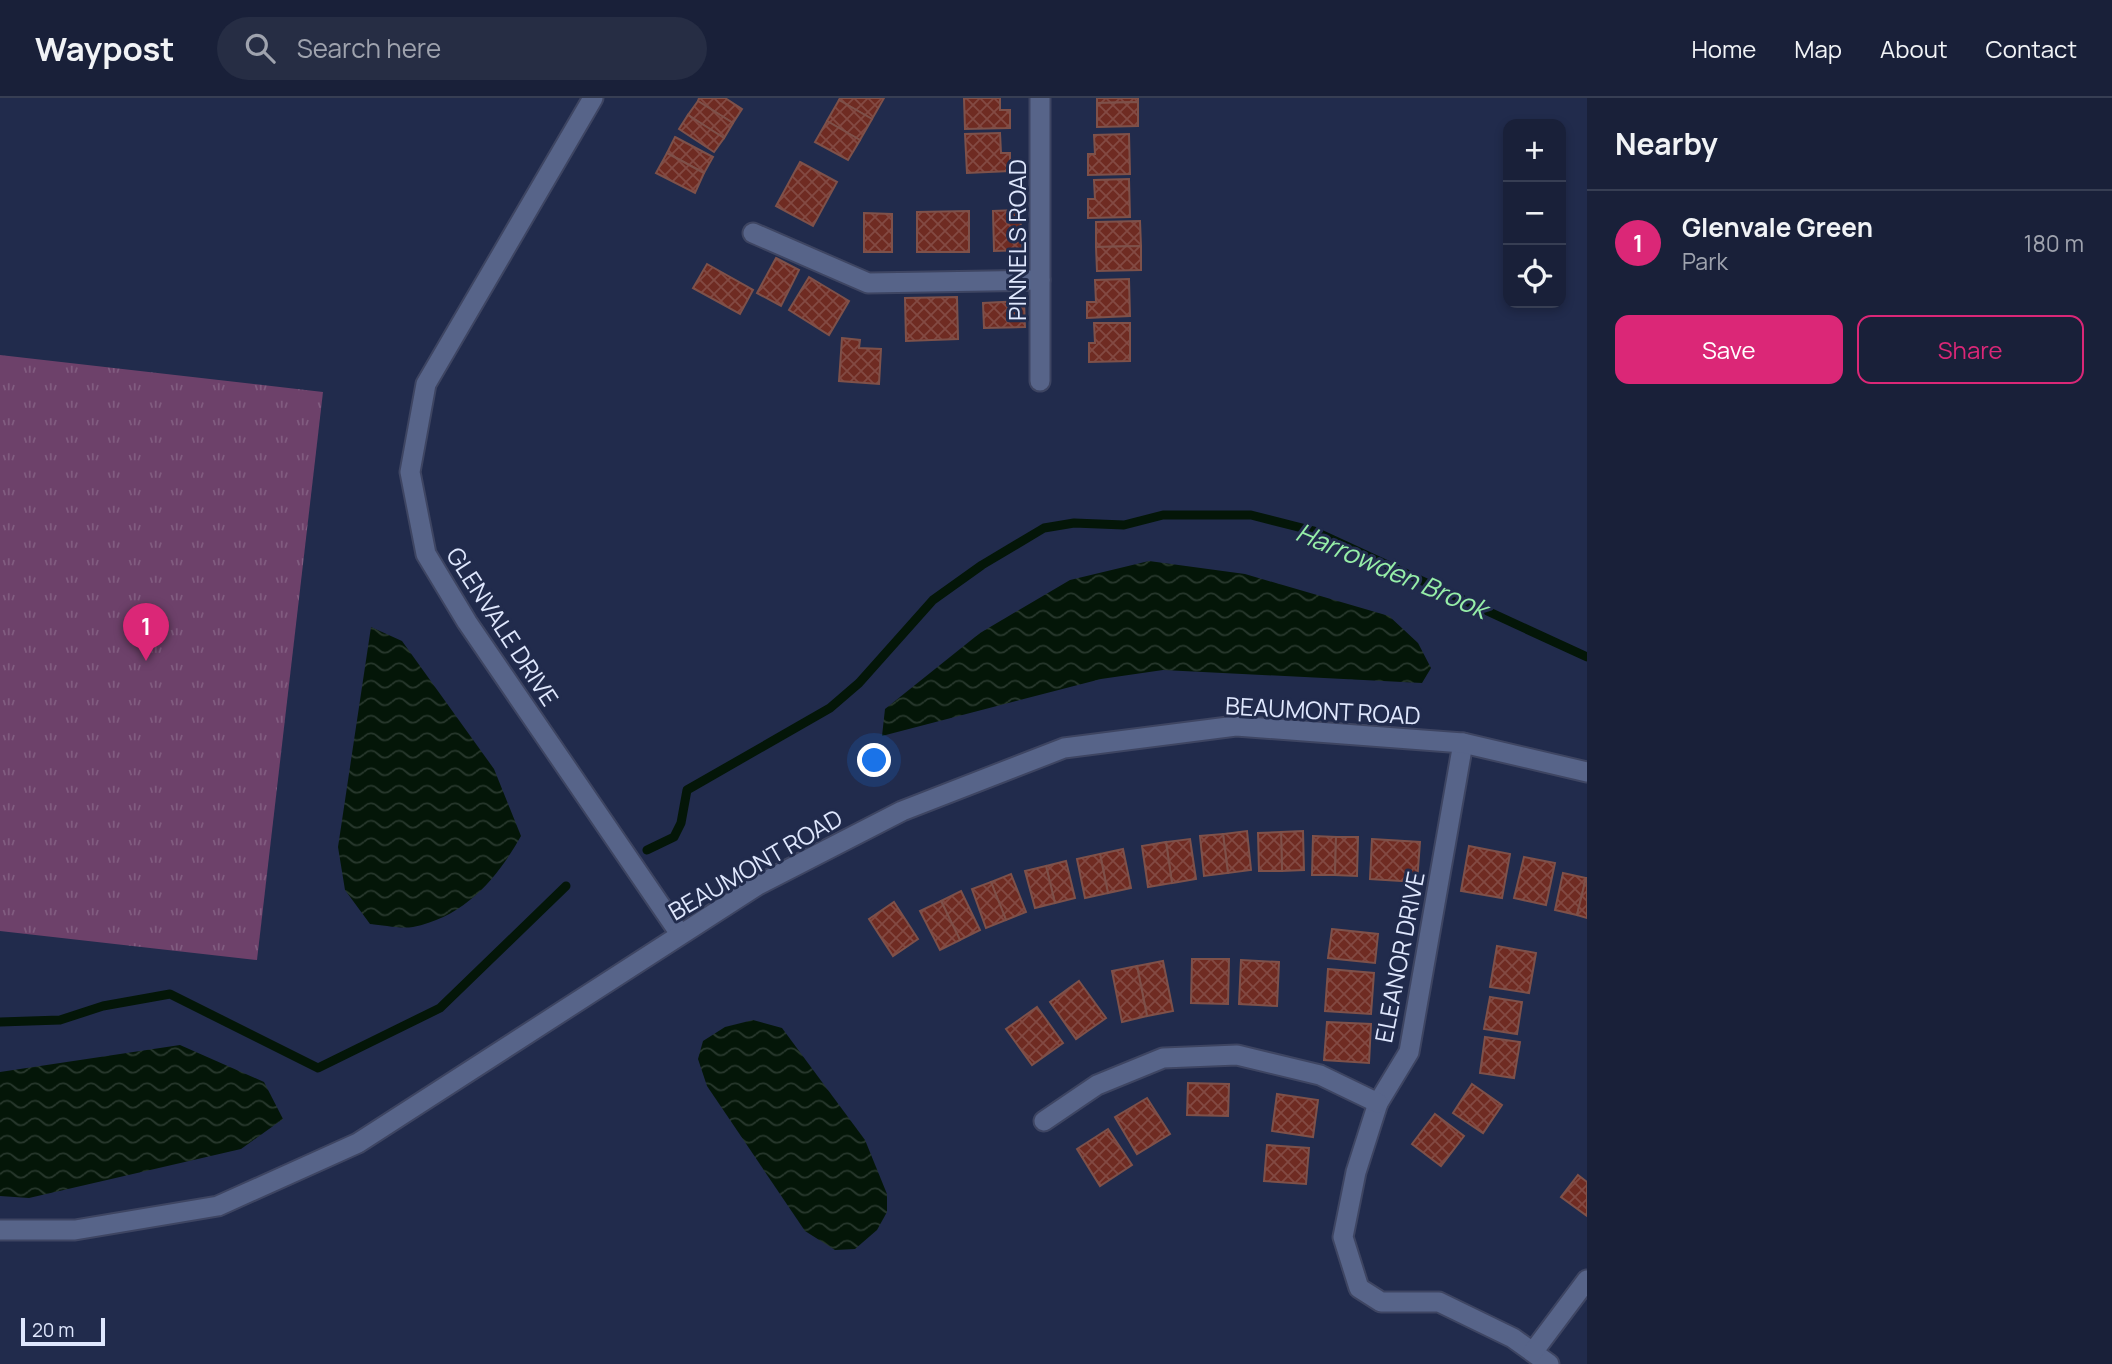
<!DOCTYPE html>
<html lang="en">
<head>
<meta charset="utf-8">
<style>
  body { margin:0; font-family:Manrope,sans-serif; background:#262d44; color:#f1f3f6 }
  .controls { position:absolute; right:21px; top:21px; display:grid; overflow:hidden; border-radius:14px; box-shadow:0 4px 10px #0003 }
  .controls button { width:63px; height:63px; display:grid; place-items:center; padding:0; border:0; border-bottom:2px solid #373e53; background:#192039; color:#f1f3f6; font:35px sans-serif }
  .scale { position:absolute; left:21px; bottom:18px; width:84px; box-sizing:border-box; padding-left:7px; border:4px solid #dfe7fd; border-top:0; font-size:19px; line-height:24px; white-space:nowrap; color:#dfe7fd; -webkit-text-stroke:5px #212b4c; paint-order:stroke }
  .you { position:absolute; left:875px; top:663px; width:24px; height:24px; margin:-18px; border:5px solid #fff; border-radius:50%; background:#1a73e8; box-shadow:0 0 0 10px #1a73e833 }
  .badge { display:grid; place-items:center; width:46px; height:46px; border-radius:50%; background:#db2777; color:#fff; font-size:23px; font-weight:700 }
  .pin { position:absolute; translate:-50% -58px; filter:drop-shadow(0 2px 4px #0008) }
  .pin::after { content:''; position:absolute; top:37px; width:24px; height:21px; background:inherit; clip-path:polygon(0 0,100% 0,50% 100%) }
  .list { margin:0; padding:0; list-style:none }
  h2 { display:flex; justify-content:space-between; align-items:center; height:91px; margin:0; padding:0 28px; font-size:30px }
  h2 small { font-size:23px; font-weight:400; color:#9fa3ae }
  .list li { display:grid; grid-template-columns:46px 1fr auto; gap:21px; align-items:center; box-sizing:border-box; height:105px; padding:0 28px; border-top:2px solid #373e53 }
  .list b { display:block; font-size:26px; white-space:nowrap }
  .list p { margin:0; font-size:23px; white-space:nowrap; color:#9fa3ae }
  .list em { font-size:23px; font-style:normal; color:#9fa3ae }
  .actions { display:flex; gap:14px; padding:21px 28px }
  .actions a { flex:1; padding:16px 0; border:2px solid #db2777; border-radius:14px; text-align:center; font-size:24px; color:#db2777 }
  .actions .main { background:#db2777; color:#fff }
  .icon { flex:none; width:38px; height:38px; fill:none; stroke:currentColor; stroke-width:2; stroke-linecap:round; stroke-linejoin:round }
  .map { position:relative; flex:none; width:1587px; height:1266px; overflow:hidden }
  header { display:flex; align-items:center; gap:42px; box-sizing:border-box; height:98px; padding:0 35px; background:#192039; border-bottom:2px solid #373e53 }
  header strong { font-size:33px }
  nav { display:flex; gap:38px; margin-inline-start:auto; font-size:24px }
  .search { width:490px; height:63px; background:#262d44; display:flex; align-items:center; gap:18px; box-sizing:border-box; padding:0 24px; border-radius:38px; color:#9fa3ae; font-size:26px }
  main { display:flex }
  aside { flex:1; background:#192039 }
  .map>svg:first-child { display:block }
  .grass { fill:url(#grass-tufts) }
  .water { fill:url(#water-waves) }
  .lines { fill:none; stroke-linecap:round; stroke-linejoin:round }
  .stream { stroke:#041608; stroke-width:9 }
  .building { fill:url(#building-cross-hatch); stroke:#7e514a; stroke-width:2 }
  .minor-casing { stroke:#3e4562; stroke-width:23 }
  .minor { stroke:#576489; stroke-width:19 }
  .labels { text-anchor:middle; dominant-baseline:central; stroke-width:6; stroke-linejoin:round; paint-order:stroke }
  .street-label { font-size:24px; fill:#dfe7fd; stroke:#212b4c }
  .water-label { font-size:26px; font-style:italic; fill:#96eea8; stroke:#212b4c }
</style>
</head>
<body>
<header>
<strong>Waypost</strong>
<div class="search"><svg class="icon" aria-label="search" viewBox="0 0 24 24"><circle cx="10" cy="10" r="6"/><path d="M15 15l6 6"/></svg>Search here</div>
<nav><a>Home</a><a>Map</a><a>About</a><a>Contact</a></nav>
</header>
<main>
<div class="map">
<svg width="1587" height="1266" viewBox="0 0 1587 1266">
  <defs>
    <pattern id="grass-tufts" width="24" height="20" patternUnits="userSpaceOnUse" patternTransform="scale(1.75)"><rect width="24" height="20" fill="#6d416a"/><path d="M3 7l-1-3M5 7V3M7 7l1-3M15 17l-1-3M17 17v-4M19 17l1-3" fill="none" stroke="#815c80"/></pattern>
    <pattern id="water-waves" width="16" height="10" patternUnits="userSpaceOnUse" patternTransform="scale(1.75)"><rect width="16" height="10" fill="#041608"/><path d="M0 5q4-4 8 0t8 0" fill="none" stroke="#28382d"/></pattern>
    <pattern id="building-cross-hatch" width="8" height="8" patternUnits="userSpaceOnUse" patternTransform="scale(1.75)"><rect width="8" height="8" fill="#6f2b22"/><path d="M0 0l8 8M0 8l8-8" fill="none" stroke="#834a43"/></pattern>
  </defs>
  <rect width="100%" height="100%" fill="#212b4c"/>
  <path class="grass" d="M0,257L323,294L257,862L0,833Z"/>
  <g class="water">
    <path d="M1149,463L1245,476L1389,518L1418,545L1431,570L1422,585L1163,572L1101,581L882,638L885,611L980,535L1070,482Z"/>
    <path d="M371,529L402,543L494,671L521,738C497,781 464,819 413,829C400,831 383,827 370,826L345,792L338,749Z"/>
    <path d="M753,922L782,930L865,1042L887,1096V1114L877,1132L855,1151L835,1152L805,1133L707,988L698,961L703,943L725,929Z"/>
    <path d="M180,947L264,984L283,1021L241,1051L29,1100L0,1098V974Z"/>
  </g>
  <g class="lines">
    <g class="stream">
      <path d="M647,752L674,739L681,725L687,692L830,610L859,585L933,502L982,467L1044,430L1074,425L1124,427L1163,417H1251L1314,433L1587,559"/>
      <path d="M0,924L60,922L103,908L170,896L318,970L440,910L566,788"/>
    </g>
  </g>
  <g class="building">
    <path d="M699,0H725L742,11L733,25L698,3Z"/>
    <path d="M840,0H884L872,21L839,2Z"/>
    <path d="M964,0H1000V12H1010V30L965,31Z"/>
    <path d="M1097,0H1138V4L1097,5Z"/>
    <path d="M839,2L872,21L860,42L827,23Z"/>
    <path d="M698,3L733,25L724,40L688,17Z"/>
    <path d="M1138,4V28L1097,29V5Z"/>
    <path d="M688,17L724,40L714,54L679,31Z"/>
    <path d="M827,23L860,42L848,62L815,44Z"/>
    <path d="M1000,35L1001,55H1010V73L967,75L965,36Z"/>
    <path d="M1129,36L1130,76L1088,77V56H1095L1094,37Z"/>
    <path d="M675,39L713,59L704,75L667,55Z"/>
    <path d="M667,55L704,75L695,95L656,75Z"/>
    <path d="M800,64L837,84L813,128L776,108Z"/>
    <path d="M1129,81L1130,119L1088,120V101H1095L1094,82Z"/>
    <path d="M1020,112L1022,152L994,153L993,113Z"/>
    <path d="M969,113V154H917V114Z"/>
    <path d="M864,115L892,116V154H864Z"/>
    <path d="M1140,123L1141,148L1096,149V124Z"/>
    <path d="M1141,148V172L1097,173L1096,149Z"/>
    <path d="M776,160L799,172L781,208L757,195Z"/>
    <path d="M707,166L753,192L740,216L693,190Z"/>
    <path d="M809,179L849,203L829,237L789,212Z"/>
    <path d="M1129,181L1130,218L1087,220V204H1096L1095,182Z"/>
    <path d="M957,199L958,241L906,243L905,200Z"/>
    <path d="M1024,203L1025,229L984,230L983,205Z"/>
    <path d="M1094,225H1130V263L1089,264V245H1095Z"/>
    <path d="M842,240L860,242L859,250L881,251L879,286L839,283Z"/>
    <path d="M1247,733L1251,772L1228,775L1223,736Z"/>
    <path d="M1303,733L1304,772L1282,773L1281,734Z"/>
    <path d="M1281,734L1282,773H1259L1258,735Z"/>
    <path d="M1223,736L1228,775L1204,778L1200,738Z"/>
    <path d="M1313,738L1336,739L1335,777H1312Z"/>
    <path d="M1336,739H1358L1357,778L1335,777Z"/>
    <path d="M1190,741L1196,781L1172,785L1166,744Z"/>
    <path d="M1372,741L1420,744L1417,784L1370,781Z"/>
    <path d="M1166,744L1172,785L1148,789L1142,748Z"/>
    <path d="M1469,748L1510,756L1502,800L1461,793Z"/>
    <path d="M1123,751L1131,790L1108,795L1100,756Z"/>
    <path d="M1100,756L1108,795L1085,800L1077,761Z"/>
    <path d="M1524,759L1555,765L1546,807L1514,800Z"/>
    <path d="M1066,763L1075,800L1055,805L1046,768Z"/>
    <path d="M1046,768L1055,805L1035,810L1025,773Z"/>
    <path d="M1563,775L1586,780L1577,817L1555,812Z"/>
    <path d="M1011,776L1026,814L1006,822L991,784Z"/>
    <path d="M1586,780H1587V820L1577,817Z"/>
    <path d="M991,784L1006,822L986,830L972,791Z"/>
    <path d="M961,793L980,832L960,842L941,803Z"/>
    <path d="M941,803L960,842L940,852L920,813Z"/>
    <path d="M894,804L918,841L893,858L869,821Z"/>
    <path d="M1332,831L1378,836L1375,865L1328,860Z"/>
    <path d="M1497,848L1536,855L1529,895L1490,889Z"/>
    <path d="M1192,861H1229L1228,906L1191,905Z"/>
    <path d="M1241,862L1279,864L1277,908L1239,906Z"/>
    <path d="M1163,863L1173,913L1147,918L1137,868Z"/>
    <path d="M1137,868L1147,918L1122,924L1112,873Z"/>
    <path d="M1328,871L1374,875L1371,916L1325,913Z"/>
    <path d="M1079,883L1106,920L1076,941L1050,904Z"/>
    <path d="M1490,899L1522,904L1517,936L1484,931Z"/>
    <path d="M1037,909L1063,945L1032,967L1006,931Z"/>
    <path d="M1327,924L1371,926L1369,965L1324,962Z"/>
    <path d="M1485,939L1520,944L1514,980L1480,975Z"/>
    <path d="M1188,985L1229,986L1228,1018L1187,1017Z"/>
    <path d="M1472,986L1502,1007L1483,1035L1453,1015Z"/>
    <path d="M1277,996L1318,1002L1313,1039L1272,1033Z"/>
    <path d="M1147,1000L1170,1036L1137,1056L1115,1019Z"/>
    <path d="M1435,1016L1464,1038L1441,1068L1412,1046Z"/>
    <path d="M1108,1031L1132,1067L1100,1088L1077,1051Z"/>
    <path d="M1267,1047L1309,1050L1306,1086L1264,1083Z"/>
    <path d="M1578,1077L1587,1084V1118L1561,1099Z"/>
  </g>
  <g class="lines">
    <g class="minor-casing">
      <g id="minor">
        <path d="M593,0L426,286L410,374L426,456L467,524L680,836"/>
        <path d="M753,135L868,185L1040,182"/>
        <path d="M1040,283V0"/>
        <path d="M1463,645L1409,954L1378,1005L1356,1074L1343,1139L1359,1190L1381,1204H1439L1513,1240L1549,1266"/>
        <path d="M1044,1023L1097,987L1163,960L1237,957L1320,977L1378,1005"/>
        <path d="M0,1132H75L218,1108L358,1045L758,787L902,713L1064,650L1236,628L1463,645L1587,674"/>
        <path d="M1533,1254L1587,1182"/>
      </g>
    </g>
    <use href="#minor" class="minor"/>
  </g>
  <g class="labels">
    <g class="street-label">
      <text transform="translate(1016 142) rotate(-90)">PINNELS ROAD</text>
      <text transform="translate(503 528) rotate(57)">GLENVALE DRIVE</text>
      <text transform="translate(1323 612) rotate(3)">BEAUMONT ROAD</text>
      <text transform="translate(755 766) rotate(-30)">BEAUMONT ROAD</text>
      <text transform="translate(1399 859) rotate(-79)">ELEANOR DRIVE</text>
    </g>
    <g class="water-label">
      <text transform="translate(1392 472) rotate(23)">Harrowden Brook</text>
    </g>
  </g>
</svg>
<div class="controls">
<button>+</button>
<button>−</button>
<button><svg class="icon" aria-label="locate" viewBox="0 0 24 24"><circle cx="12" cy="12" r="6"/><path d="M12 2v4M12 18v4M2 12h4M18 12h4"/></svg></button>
</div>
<div class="scale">20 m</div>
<div class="you"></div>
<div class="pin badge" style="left:146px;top:563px">1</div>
</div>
<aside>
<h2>Nearby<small></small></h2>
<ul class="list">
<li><span class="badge">1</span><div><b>Glenvale Green</b><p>Park</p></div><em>180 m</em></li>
</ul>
<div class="actions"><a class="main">Save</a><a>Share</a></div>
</aside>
</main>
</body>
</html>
